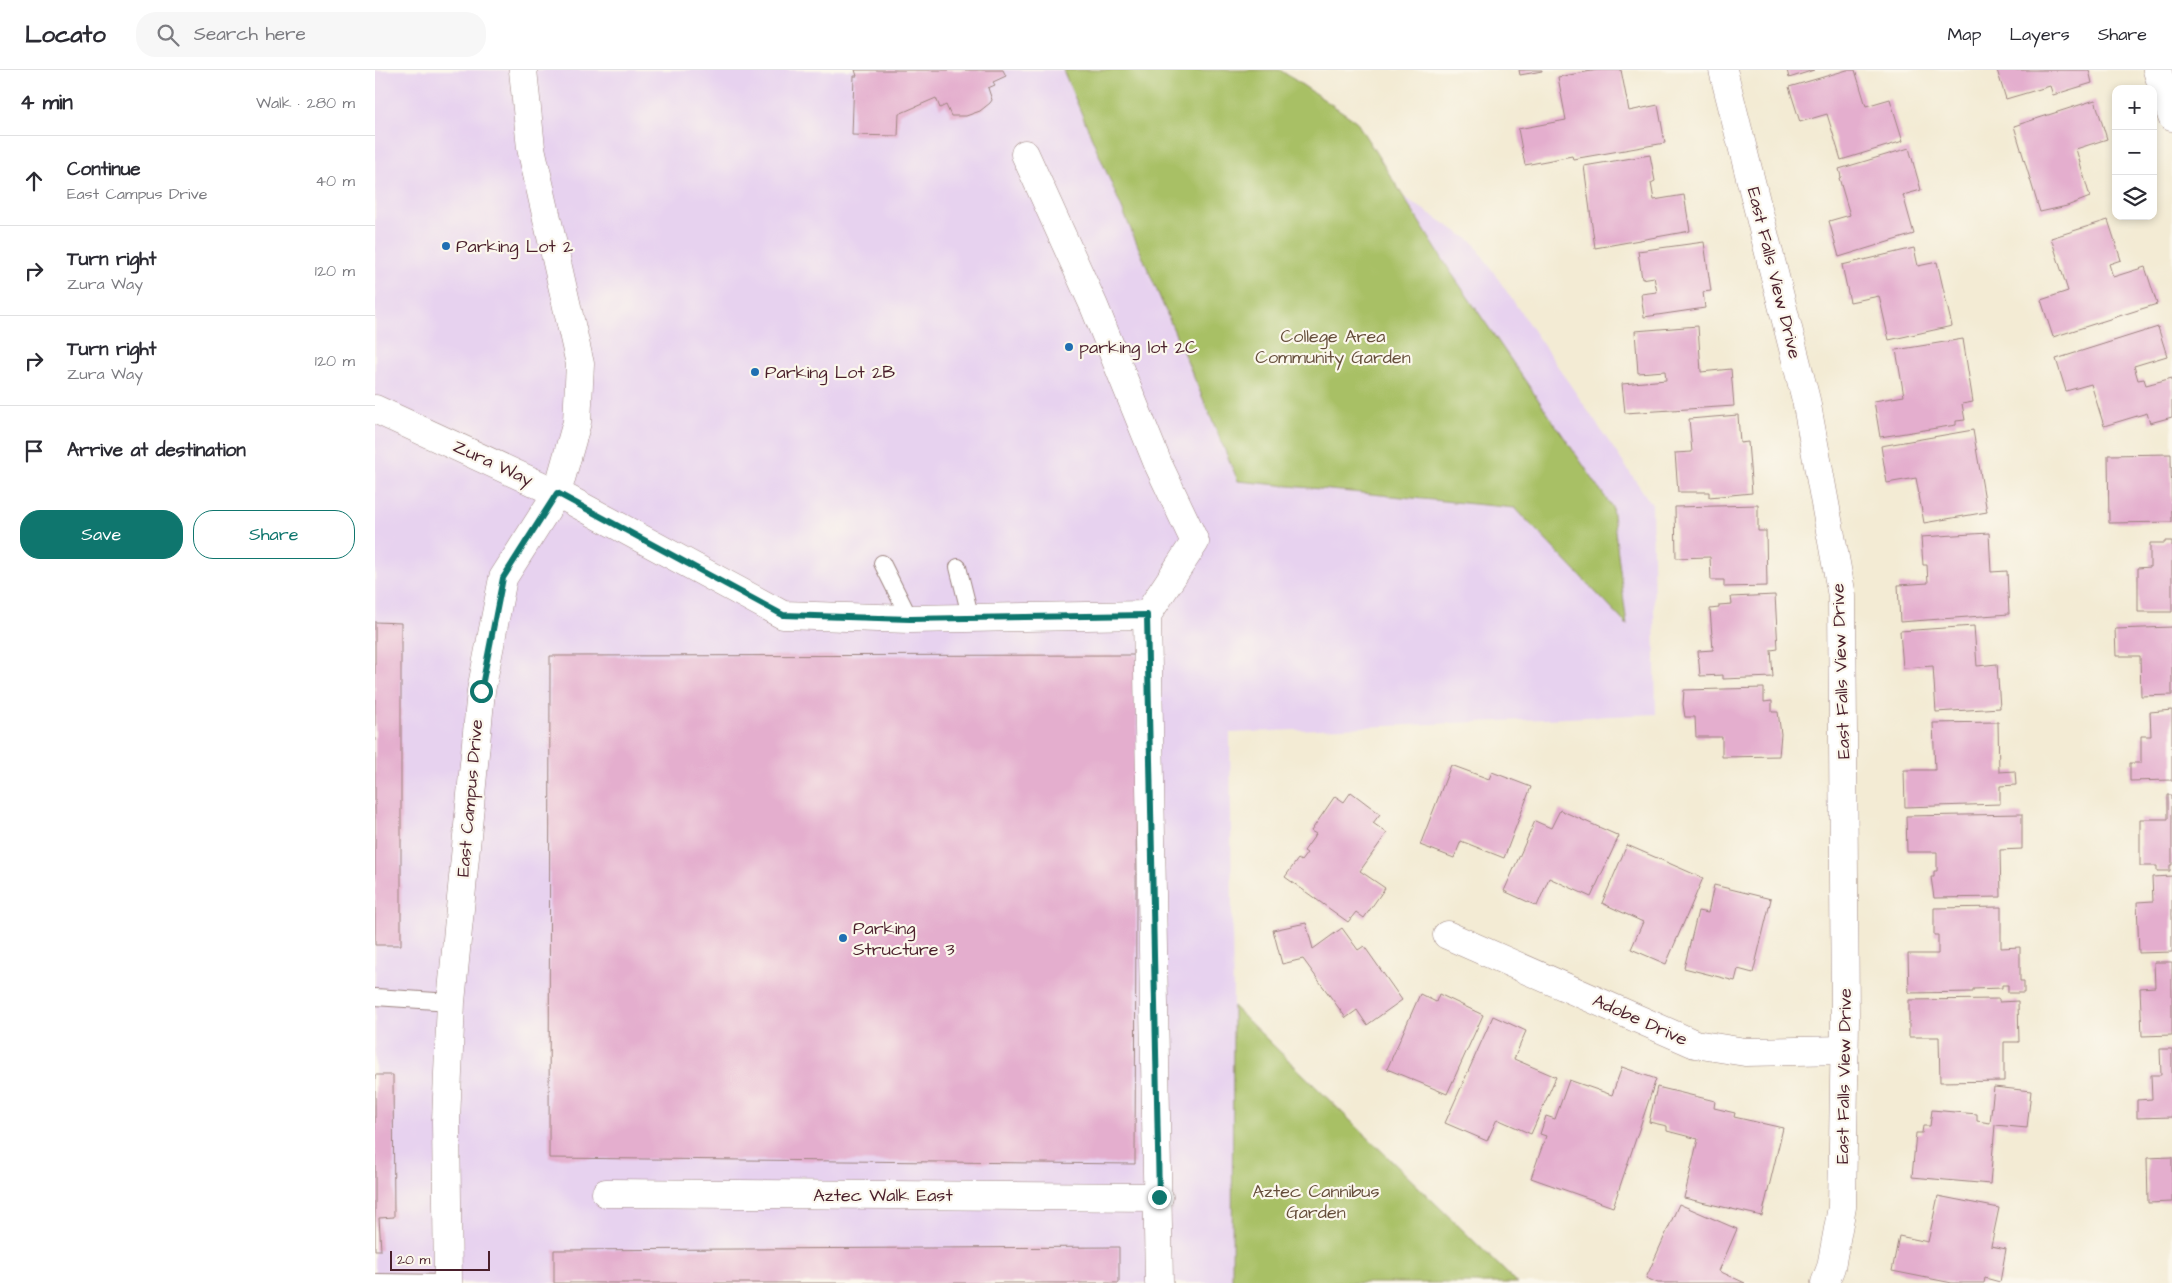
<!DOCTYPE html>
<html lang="en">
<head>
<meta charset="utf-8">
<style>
  body { margin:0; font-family:"Architects Daughter",sans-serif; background:#f7f7f7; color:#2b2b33 }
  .controls { position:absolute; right:15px; top:15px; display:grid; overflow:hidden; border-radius:10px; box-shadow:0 2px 8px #0003 }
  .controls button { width:45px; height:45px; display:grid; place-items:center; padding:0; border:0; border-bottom:1px solid #e1e1e2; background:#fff; color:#2b2b33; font:25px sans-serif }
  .scale { position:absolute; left:15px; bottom:12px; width:100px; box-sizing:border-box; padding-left:5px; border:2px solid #4a1f2b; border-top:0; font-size:14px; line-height:18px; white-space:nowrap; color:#4a1f2b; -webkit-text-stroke:4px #fbf7ec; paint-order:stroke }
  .stop { position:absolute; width:15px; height:15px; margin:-11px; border:4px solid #0f766e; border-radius:50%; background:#fff }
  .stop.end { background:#0f766e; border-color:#fff; box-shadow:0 1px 5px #0008 }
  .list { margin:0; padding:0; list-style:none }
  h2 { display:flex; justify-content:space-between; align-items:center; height:65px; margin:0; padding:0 20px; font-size:21px }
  h2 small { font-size:16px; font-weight:400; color:#7c7c81 }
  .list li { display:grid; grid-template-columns:32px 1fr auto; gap:15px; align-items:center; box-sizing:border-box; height:90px; padding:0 20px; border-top:1px solid #e1e1e2 }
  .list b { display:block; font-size:19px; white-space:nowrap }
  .list p { margin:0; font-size:16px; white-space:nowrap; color:#7c7c81 }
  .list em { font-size:16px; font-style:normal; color:#7c7c81 }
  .actions { display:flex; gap:10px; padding:15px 20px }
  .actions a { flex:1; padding:11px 0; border:1px solid #0f766e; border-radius:20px; text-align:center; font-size:18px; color:#0f766e }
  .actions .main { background:#0f766e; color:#fff }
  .icon { flex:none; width:28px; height:28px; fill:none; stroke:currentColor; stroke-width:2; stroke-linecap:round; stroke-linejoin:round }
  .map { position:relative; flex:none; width:1797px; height:1213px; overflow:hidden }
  header { display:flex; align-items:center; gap:30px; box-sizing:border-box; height:70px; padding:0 25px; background:#fff; border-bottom:1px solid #e1e1e2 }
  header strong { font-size:24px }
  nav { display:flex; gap:28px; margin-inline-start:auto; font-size:18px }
  .search { width:350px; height:45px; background:#f7f7f7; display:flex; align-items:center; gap:12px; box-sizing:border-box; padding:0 18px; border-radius:20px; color:#7c7c81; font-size:19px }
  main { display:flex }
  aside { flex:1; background:#fff }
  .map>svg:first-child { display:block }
  .built { fill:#e7d2ef }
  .green { fill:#a8c065; stroke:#797048 }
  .building { fill:#e4aece }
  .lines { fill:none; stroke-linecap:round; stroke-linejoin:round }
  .service-casing { stroke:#9e8580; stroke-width:18 }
  .minor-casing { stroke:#9e8580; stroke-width:29 }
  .tertiary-casing { stroke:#9e8580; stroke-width:29 }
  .service { stroke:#fff; stroke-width:16 }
  .minor { stroke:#fff; stroke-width:28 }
  .tertiary { stroke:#fff; stroke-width:28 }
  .route { stroke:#0f766e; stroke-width:6 }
  .poi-dot { fill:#1f6fb2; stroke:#fbf7ec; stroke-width:2 }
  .labels { text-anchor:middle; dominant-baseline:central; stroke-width:4.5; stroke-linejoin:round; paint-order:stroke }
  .poi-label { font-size:18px; fill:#4a1f2b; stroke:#fbf7ec; text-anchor:start }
  .street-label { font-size:18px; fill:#4a1f2b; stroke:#fbf7ec }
  .park-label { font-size:18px; fill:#664f3c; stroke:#fbf7ec }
</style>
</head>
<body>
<header>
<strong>Locato</strong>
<div class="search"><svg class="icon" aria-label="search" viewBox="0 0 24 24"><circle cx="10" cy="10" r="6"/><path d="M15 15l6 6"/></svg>Search here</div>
<nav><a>Map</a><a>Layers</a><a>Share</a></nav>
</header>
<main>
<aside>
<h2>4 min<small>Walk · 280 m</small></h2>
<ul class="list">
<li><svg class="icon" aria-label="ahead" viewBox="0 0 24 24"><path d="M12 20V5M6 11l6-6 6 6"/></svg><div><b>Continue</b><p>East Campus Drive</p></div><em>40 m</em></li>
<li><svg class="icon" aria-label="right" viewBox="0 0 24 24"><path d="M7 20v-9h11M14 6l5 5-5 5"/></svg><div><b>Turn right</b><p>Zura Way</p></div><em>120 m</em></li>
<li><svg class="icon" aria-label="right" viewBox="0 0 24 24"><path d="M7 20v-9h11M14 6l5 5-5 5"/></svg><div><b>Turn right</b><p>Zura Way</p></div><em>120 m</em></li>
<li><svg class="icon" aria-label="arrive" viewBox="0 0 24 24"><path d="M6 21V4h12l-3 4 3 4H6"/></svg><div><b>Arrive at destination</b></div></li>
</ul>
<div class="actions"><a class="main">Save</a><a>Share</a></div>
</aside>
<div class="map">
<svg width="1797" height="1213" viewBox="0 0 1797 1213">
  <rect width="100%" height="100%" fill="#fbf7ec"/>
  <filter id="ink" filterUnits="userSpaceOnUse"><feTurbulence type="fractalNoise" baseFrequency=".02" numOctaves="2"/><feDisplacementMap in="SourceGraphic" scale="10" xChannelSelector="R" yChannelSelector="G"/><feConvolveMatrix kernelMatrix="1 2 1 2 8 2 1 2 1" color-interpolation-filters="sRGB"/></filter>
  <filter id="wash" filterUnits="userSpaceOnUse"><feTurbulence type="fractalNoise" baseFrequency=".0096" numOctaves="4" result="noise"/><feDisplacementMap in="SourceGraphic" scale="20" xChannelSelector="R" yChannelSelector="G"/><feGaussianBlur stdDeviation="1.12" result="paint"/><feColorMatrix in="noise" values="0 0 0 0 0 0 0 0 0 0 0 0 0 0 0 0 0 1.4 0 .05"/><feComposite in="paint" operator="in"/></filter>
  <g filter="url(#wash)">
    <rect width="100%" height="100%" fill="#f3ebd4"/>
    <path class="built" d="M0,0H835L1098,172L1277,435L1281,644L855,663L858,936L857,1213H0Z"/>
    <g class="green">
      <path d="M688,0H905L981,51L1075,201L1237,437L1252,555L1140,438L863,411Z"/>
      <path d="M858,936L1142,1213H857Z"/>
    </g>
    <g id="blocks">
      <g class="building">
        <path d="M480,0H628L631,6L618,12L620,15L613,18L617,30L615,33L605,41L591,46H576L571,35L565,38L561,28L524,44L523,66L477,65L479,6H482Z"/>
        <path d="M1144,0H1167V1L1145,5Z"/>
        <path d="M1222,0H1246L1254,41L1283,35L1290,73L1198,89L1197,86L1150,95L1143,59L1191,50L1183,7Z"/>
        <path d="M1412,0H1439L1414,8Z"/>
        <path d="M1472,0H1480L1491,36L1515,29L1528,71L1466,90L1452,44L1425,52L1414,17Z"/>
        <path d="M1622,0H1714L1717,13L1678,25L1675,16L1631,29Z"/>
        <path d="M1720,30L1732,69L1701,79L1715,127L1692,136L1665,142L1639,56Z"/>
        <path d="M1534,78L1546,120L1528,125L1539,164L1464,187L1454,151L1475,145L1464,108L1466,107L1464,99Z"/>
        <path d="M1275,85L1280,111L1276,113L1279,130L1309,125L1315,161L1220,178L1209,96Z"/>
        <path d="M1733,150L1746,190L1734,194L1738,207L1770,197L1782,234L1678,267L1666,230L1693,221L1676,168Z"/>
        <path d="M1329,172L1336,221L1328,222L1330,238L1269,247L1266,224L1282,222L1279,207L1267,209L1263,181Z"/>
        <path d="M1539,178L1543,196L1562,192L1577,256L1514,270L1504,226L1475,232L1467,195Z"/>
        <path d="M1323,256L1326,302L1356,299L1359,336L1250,343L1247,314L1291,310L1290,301L1263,303L1260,261Z"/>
        <path d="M1783,257L1792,286L1759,296L1763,310L1769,309L1771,315L1797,308V347L1775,353L1772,343L1729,356L1716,314L1691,321L1681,289Z"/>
        <path d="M1588,269L1598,332L1587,334L1590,350L1581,351V355L1505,367L1499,331L1529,326L1521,280Z"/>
        <path d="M1363,345L1365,373L1373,372L1377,423L1334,427V422H1303L1300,383L1317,382L1314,349Z"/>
        <path d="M1598,360L1612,442L1549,453L1541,408L1512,413L1506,376Z"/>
        <path d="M1796,384L1797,452L1734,453L1733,385Z"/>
        <path d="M1383,435V461H1391L1392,516L1349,517V510H1336L1335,487L1301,488L1300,437Z"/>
        <path d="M1614,463L1616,502L1632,501L1634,544L1525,552L1523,515L1553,513L1552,495H1548L1546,467Z"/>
        <path d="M1790,471H1797V542H1763V498L1775,497V473H1790Z"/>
        <path d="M1400,525L1403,579L1396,580L1398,607L1348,609V605L1325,606L1323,581L1338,580L1335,539L1344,538V535L1357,534L1356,527Z"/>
        <path d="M0,552L26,553V875H0Z"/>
        <path d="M1599,556L1602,596L1622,594L1625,638L1561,642L1558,596L1528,598L1525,561Z"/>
        <path d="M1797,557V625L1766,626L1765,586H1741L1740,559Z"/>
        <path d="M762,585L760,1094L174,1088L175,586Z"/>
        <path d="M1389,618V632L1397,631V642H1403L1406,664L1404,686L1347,687V667H1321L1320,647H1310L1308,634L1309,620Z"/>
        <path d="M1797,640V710L1755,711V693H1766V666H1776L1775,642Z"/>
        <path d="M1623,652L1624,702L1640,701L1641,715L1625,716V734L1530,737L1529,700H1560L1558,653Z"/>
        <path d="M1076,695L1114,709L1117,702L1156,717L1129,788L1086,771L1079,788L1045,775Z"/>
        <path d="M976,722L1005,744L998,753L1012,763L985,801L1010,818L989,848L981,842L973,852L910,807L923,789L926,791L932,783L929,781L941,764L936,761L960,726L969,732Z"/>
        <path d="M1793,725H1797V795H1795V801H1782V796H1765V749H1793Z"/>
        <path d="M1185,740L1244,766L1216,827L1174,808L1162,836L1129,821L1160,751L1176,758Z"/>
        <path d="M1647,744V779L1625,780L1626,827L1559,828L1556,807H1559V801H1562V782H1532L1531,746Z"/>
        <path d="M1252,775L1328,808L1291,894L1256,879L1268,852L1227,833Z"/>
        <path d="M1797,806V882L1764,883L1762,832L1778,831L1777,807Z"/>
        <path d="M1339,815L1396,829L1378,903L1363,899L1360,911L1309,898L1323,841L1333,843Z"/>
        <path d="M1626,837V878L1645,877V911H1649V923H1633V915H1627V918L1598,919V922L1534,923L1533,884H1563V865H1559V838Z"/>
        <path d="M931,853L938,879L967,858L983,880L989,876L1027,930L992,955L982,940L971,948L928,889L907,894L898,860Z"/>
        <path d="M1779,892H1797V965L1767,966L1765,918L1780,917Z"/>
        <path d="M1045,924L1061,932L1064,924L1108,945L1072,1024L1012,999Z"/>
        <path d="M1624,929V932L1643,931L1644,972H1629V1011L1565,1012L1564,967H1534V930Z"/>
        <path d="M1118,946L1151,961L1139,989L1181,1007L1156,1064L1122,1049L1112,1071L1070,1053Z"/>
        <path d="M1785,979H1797V1047L1762,1048V1030L1777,1029L1776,1005H1786Z"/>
        <path d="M1247,997L1281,1009L1238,1137L1156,1108L1171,1066L1165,1064L1171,1046L1180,1049L1194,1010L1237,1025Z"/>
        <path d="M0,1005H18L19,1147L4,1148L6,1180H0Z"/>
        <path d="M1282,1017L1340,1031L1339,1038L1360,1043L1359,1047L1408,1058L1387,1146L1309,1128L1323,1069L1292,1061V1056L1274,1052Z"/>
        <path d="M1619,1017L1656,1021L1652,1058L1620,1055L1615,1114L1537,1107L1541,1063H1547L1548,1056H1555L1557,1040L1602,1044V1051L1615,1053Z"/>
        <path d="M1797,1087V1132L1773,1133L1772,1088Z"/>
        <path d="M1563,1126L1624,1138L1616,1176L1631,1179L1625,1212L1610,1208L1609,1213H1577L1517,1201L1524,1166L1553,1172Z"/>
        <path d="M1304,1134L1362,1159L1344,1201L1370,1213H1283L1271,1208Z"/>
        <path d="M744,1177V1213H179V1180Z"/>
      </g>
    </g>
  </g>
  <g filter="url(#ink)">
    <use href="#blocks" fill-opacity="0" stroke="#9e8580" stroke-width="1"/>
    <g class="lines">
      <g class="service-casing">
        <g id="service">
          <path d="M507,493L535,549"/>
          <path d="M583,497L596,549"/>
          <path d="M0,927L76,932"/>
          <path d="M0,1212L73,1213"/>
        </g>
      </g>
      <g class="minor-casing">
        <g id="minor">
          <path d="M1348,0L1431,330L1467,526L1470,950L1467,1137L1456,1197L1450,1213"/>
          <path d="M1782,0L1797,47"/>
          <path d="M650,84L719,236L783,394L820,472L772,545"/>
          <path d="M0,339L182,423L408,545L535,549L772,545L784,1213"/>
          <path d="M1072,865L1320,974L1370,982L1470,980"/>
          <path d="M231,1123L784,1127"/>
        </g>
      </g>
      <g class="tertiary-casing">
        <path id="tertiary" d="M73,1213L71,1051L76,932L106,621L128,508L182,423L202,352L205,294L156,78L148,0"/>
      </g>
      <use href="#service" class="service"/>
      <use href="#minor" class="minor"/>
      <use href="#tertiary" class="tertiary"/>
    </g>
  </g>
  <g class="lines" filter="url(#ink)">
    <path class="route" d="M106,621L128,508L182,423L408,545L535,549L772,545L784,1127"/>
  </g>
  <g class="poi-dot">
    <circle cx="71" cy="176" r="5"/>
    <circle cx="694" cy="277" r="5"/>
    <circle cx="380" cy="302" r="5"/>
    <circle cx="468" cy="868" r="5"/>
  </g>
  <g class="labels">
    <g class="poi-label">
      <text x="81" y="176">Parking Lot 2</text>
      <text x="704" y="277">parking lot 2C</text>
      <text x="390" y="302">Parking Lot 2B</text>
      <text x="478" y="858">Parking<tspan x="478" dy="21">Structure 3</tspan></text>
    </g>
    <g class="street-label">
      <text transform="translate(1399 203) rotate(76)">East Falls View Drive</text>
      <text transform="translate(118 393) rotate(25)">Zura Way</text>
      <text transform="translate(1466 601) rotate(-92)">East Falls View Drive</text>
      <text transform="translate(95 728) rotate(-85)">East Campus Drive</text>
      <text transform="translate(1265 950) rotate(24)">Adobe Drive</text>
      <text transform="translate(1469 1006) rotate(-89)">East Falls View Drive</text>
      <text x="508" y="1125">Aztec Walk East</text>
    </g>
    <g class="park-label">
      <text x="958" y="266">College Area<tspan x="958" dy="21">Community Garden</tspan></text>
      <text x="941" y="1121">Aztec Cannibus<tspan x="941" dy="21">Garden</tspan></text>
    </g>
  </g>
</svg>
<div class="controls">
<button>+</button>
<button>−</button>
<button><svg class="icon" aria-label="layers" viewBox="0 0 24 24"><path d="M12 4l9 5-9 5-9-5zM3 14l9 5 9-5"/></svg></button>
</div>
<div class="scale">20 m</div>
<div class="stop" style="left:106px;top:621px"></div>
<div class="stop end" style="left:784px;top:1127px"></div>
</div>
</main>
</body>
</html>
